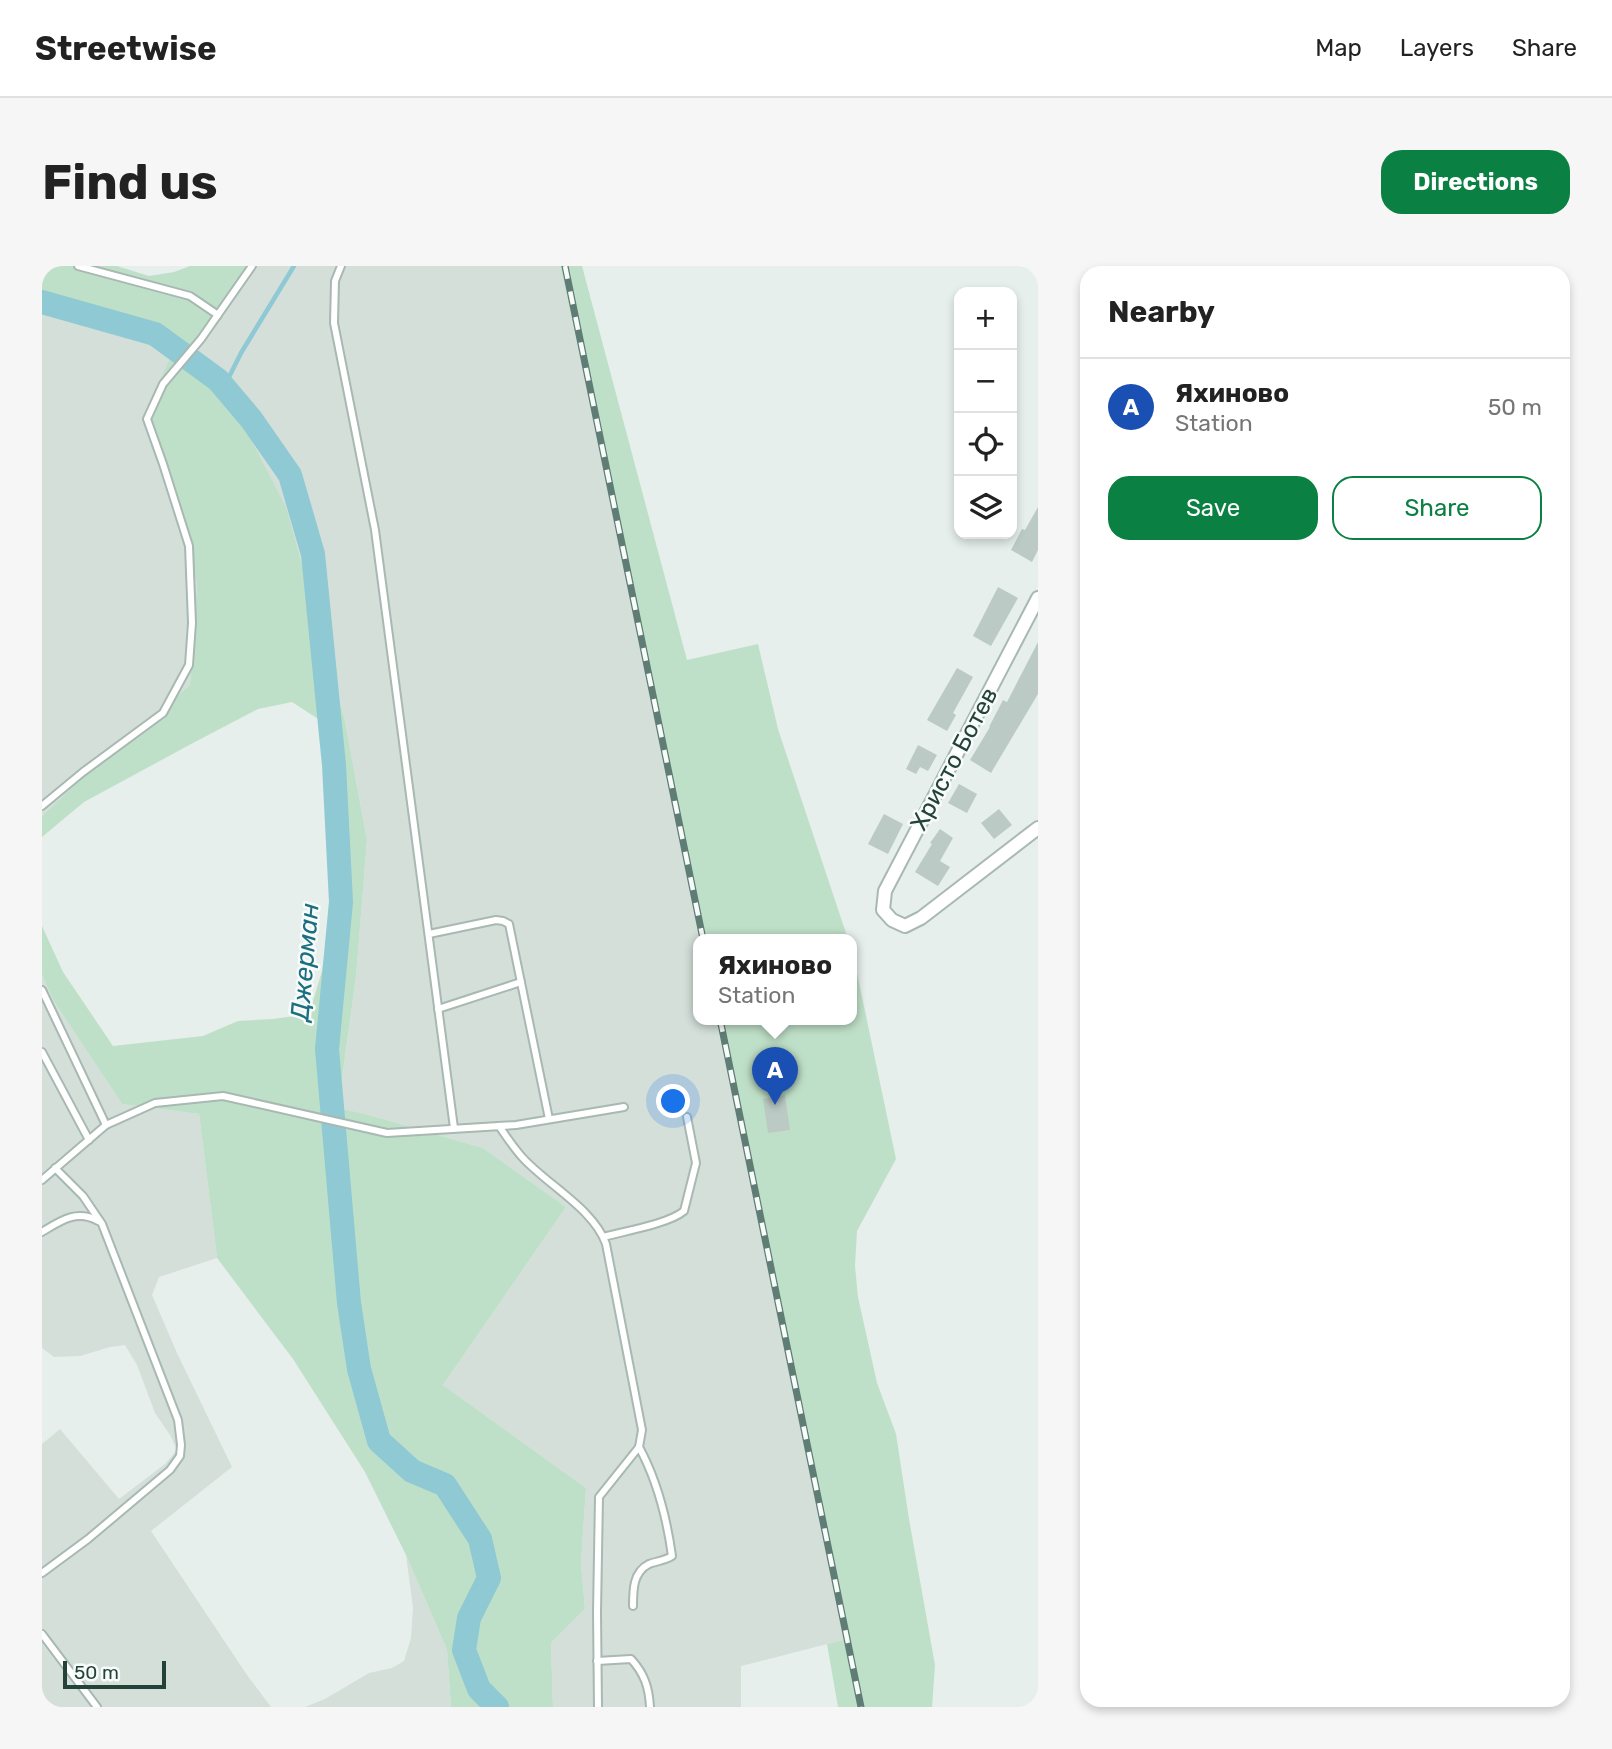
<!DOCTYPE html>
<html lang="en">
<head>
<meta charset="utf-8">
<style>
  body { margin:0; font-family:Rubik,sans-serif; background:#f6f6f6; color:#222 }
  .controls { position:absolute; right:21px; top:21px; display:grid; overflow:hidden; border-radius:14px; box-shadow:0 4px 10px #0003 }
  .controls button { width:63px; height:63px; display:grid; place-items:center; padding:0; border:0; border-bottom:2px solid #e0e0e0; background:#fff; color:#222; font:35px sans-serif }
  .scale { position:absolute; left:21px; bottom:18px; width:103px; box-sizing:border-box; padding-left:7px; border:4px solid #24423a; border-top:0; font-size:19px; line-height:24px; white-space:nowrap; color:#24423a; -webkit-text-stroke:5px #f7fbf9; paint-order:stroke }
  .you { position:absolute; left:632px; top:836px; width:24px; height:24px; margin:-18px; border:5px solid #fff; border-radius:50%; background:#1a73e8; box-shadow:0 0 0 10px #1a73e833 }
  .badge { display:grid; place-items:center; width:46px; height:46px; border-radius:50%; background:#0b8043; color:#fff; font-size:23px; font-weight:700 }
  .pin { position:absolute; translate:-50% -58px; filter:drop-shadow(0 2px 4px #0008) }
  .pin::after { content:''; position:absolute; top:37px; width:24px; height:21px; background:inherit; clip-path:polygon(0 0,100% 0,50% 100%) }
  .popup { position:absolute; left:651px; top:668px; width:164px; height:91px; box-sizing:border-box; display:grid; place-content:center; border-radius:14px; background:#fff; filter:drop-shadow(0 2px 5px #0005); font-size:23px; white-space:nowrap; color:#767676 }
  .popup b { font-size:26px; color:#222 }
  .popup::after { content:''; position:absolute; left:50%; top:100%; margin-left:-14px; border:14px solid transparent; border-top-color:#fff }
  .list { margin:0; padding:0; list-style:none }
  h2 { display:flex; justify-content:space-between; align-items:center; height:91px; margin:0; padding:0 28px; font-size:30px }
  h2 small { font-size:23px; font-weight:400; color:#767676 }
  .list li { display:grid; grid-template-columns:46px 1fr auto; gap:21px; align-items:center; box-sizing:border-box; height:98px; padding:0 28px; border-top:2px solid #e0e0e0 }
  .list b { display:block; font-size:26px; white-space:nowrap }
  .list p { margin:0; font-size:23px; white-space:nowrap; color:#767676 }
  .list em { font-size:23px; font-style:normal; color:#767676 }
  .actions { display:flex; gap:14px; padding:21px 28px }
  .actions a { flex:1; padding:16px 0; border:2px solid #0b8043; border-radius:21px; text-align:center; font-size:24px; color:#0b8043 }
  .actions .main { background:#0b8043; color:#fff }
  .icon { flex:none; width:38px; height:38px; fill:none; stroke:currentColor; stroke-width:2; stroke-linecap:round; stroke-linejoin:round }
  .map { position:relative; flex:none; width:996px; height:1441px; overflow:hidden; border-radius:21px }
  header { display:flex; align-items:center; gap:42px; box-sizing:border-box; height:98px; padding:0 35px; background:#fff; border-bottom:2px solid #e0e0e0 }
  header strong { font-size:33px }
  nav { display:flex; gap:38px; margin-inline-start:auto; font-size:24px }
  .intro { display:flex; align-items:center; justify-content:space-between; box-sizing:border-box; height:168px; padding:0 42px }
  h1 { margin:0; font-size:49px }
  .button { padding:18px 32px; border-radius:21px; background:#0b8043; color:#fff; font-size:24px; font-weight:700 }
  main { display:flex; gap:42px; padding:0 42px }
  aside { flex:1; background:#fff; border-radius:21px; box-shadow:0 4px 10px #0003 }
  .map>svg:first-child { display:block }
  .built { fill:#d4dfda }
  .green { fill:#bfe0c8 }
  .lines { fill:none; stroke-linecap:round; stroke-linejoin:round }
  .stream { stroke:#8ec9d4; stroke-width:4.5 }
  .river { stroke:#8ec9d4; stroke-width:24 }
  .building { fill:#bbcac4 }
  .service-casing { stroke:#a8b8b2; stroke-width:10 }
  .minor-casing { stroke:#a8b8b2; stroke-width:16 }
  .service { stroke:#fff; stroke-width:6 }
  .minor { stroke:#fff; stroke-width:12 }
  .rail-casing { stroke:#5f7d75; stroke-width:7 }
  .rail { stroke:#f7fbf9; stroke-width:4.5; stroke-dasharray:13; stroke-linecap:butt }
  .labels { text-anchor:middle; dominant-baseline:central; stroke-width:5; stroke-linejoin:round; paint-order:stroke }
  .street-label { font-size:24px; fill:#24423a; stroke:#f7fbf9 }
  .water-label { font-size:26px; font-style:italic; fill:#1c6f80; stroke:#f7fbf9 }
</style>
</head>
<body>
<header>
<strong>Streetwise</strong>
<nav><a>Map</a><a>Layers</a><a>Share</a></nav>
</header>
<div class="intro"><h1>Find us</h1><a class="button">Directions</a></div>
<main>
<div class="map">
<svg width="996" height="1441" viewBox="0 0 996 1441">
  <rect width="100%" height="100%" fill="#e6efeb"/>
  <g class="built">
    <path d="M210,0H518L588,315L661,673H656V753H678L805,1373L699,1400V1441H511L509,1377L543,1343L539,1297L544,1222L401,1119L524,941L441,882L334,851L296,843L314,711L325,574L303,455L275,356L150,83Z"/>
    <path d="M0,38L131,88L101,152L155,317L148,419L61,492L0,550Z"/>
    <path d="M0,709L11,734L80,838L157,848L175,992L117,1011L110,1029L135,1087L190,1201L109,1265L205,1409L229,1441H0V1178L18,1163L77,1233L123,1198L135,1184L128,1169L113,1147L95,1099L83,1079L68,1081L38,1090L12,1091L0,1082Z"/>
    <path d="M364,1289L405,1384L409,1441H263L283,1433L327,1407L350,1402L362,1395L369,1372L371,1342Z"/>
  </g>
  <g class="green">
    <path d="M0,0H75L107,10L132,6L148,0H210L151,83L198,153L244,241L303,455L325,574L314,711L296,842L334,851L441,882L524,941L401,1119L544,1222L539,1297L543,1343L509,1377L511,1441H409L405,1384L364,1289L323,1206L251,1093L175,992L157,848L80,838L11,734L0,709V660L21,706L71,780L161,770L196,755L231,753L267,748L280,705L293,624L287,460L250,436L216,443L151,477L42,536L0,571V550L61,492L148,419L155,317L101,152L130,88L0,38Z"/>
    <path d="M518,0H540L645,394L716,378L736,463L806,673H661L588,315Z"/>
    <path d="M810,683L854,893L815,965L813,1000L816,1031L835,1117L854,1168L867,1253L893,1399L890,1441H796L785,1378L805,1373L678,753H810Z"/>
  </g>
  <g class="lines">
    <path class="stream" d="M182,121L199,87L252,0"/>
    <path class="river" d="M0,36L113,68L176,114L209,153L248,209L271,288L292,499L299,636L285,783L307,1037L317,1103L337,1175L370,1205L403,1219L438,1273L447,1312L427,1352L422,1384L437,1423L455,1441"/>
  </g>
  <g class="building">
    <path d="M996,241V284L990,296L969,284L980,263L983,264Z"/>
    <path d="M956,321L976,332L949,380L931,370Z"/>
    <path d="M996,376V428L949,507L928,494L948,461H947L961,434L965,436Z"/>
    <path d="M915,402L931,411L911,447L914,449L905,465L885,454Z"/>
    <path d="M876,479L895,489L886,505L878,501L874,508L864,503Z"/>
    <path d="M917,518L935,528L925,547L906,537Z"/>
    <path d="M957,543L970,559L952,573L939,557Z"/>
    <path d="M842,548L861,558L846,588L826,578Z"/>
    <path d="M898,563L911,572L898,595L908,601L896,620L873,606L890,578L888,577Z"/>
    <path d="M743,829L748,864L726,867L721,833Z"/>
  </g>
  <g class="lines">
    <g class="service-casing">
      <g id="service">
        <path d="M36,0L148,30L176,49"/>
        <path d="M299,0L293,15L292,57L333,264L412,862"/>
        <path d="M0,540L41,506L121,447L147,399L150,357L147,280L121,198L105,153L121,118L159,73L210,0"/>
        <path d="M387,668L454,654L461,655L467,658L507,853"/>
        <path d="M0,724L64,859"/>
        <path d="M396,743L479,716"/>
        <path d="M0,786L47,874"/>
        <path d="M457,860C464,870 471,881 480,891C504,918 552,943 564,978L600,1164L597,1181L557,1231L555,1346L556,1441"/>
        <path d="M0,914L64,859L113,837L181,830L345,867L474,859L582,841"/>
        <path d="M0,966C18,955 35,943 56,955"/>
        <path d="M561,971C583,965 626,958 642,945L654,897L645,851"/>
        <path d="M0,1307L46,1273L128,1204L138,1190L139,1179L136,1154L60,958L41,930L13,902"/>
        <path d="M591,1340C591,1324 591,1306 607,1298C615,1295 622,1295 630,1290C625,1254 615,1214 597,1181"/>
        <path d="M0,1368L55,1441"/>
        <path d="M555,1395L589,1393C602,1407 607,1421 608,1441"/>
      </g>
    </g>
    <g class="minor-casing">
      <path id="minor" d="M996,332L843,625L841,644L850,654L863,660L879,652L996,562"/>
    </g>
    <use href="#service" class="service"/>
    <use href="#minor" class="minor"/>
    <g class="rail-casing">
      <g id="rail">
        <path d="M523,0L661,673"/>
        <path d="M678,753L819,1441"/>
      </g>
    </g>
    <use href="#rail" class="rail"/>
  </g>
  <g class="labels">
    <g class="street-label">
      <text transform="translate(912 493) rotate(-62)">Христо Ботев</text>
    </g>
    <g class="water-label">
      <text transform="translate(263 696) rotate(-85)">Джерман</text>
    </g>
  </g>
</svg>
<div class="controls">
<button>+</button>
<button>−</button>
<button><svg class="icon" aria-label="locate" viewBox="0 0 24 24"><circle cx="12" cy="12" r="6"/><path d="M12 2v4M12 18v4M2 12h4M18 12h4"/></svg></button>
<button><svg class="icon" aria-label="layers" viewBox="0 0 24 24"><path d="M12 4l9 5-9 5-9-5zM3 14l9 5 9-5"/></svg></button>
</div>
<div class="scale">50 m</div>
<div class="you"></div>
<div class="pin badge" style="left:733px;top:839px;background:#1a4fb4">A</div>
<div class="popup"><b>Яхиново</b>Station</div>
</div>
<aside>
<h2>Nearby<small></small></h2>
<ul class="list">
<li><span class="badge" style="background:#1a4fb4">A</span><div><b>Яхиново</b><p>Station</p></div><em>50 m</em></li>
</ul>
<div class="actions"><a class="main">Save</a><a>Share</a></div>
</aside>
</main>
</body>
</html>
